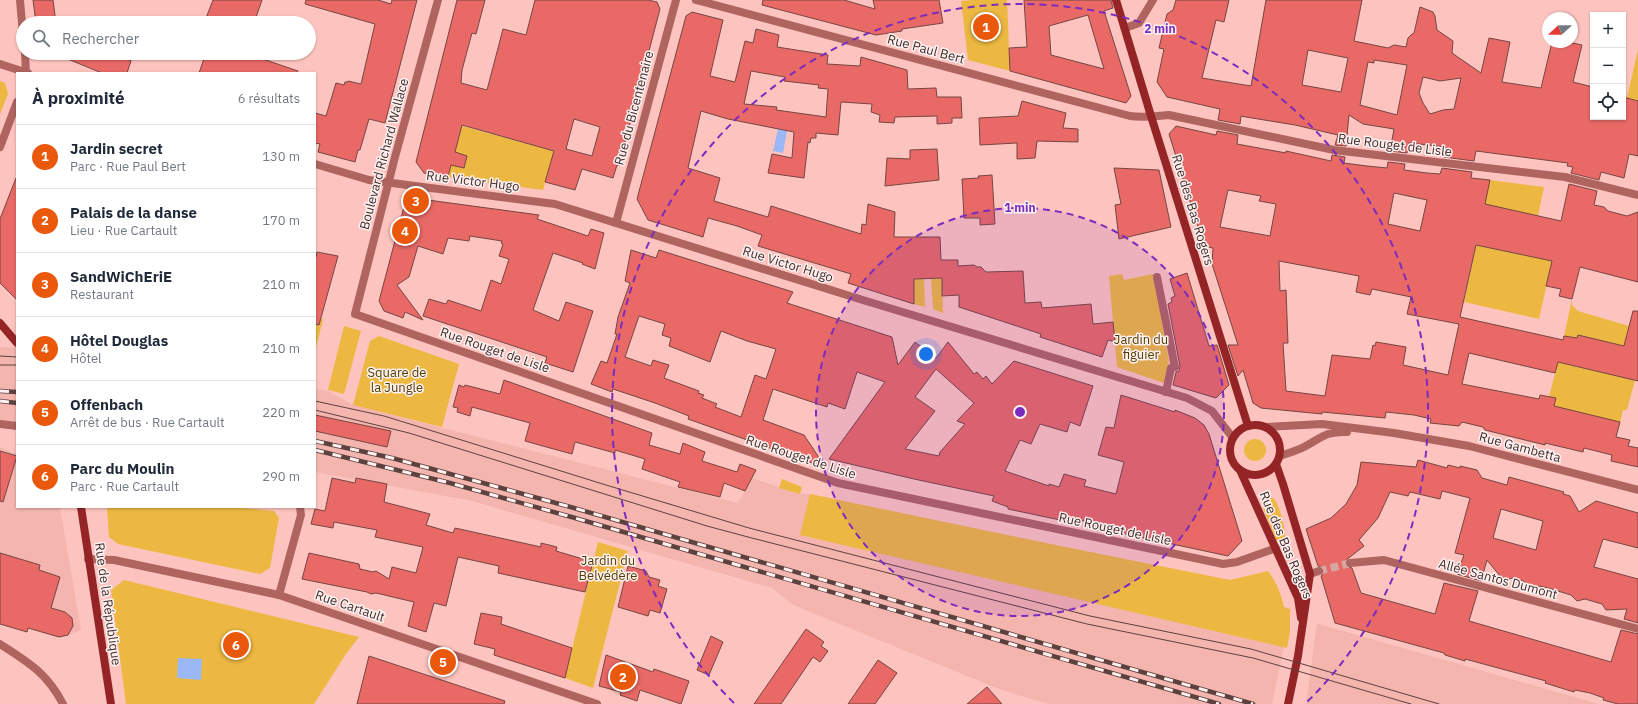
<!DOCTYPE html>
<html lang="fr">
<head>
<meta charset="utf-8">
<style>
  body { margin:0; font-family:"IBM Plex Sans",sans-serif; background:#f2f2f3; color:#1f2937 }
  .controls { position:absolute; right:12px; top:12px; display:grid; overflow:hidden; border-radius:0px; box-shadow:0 1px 3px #0004 }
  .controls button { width:36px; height:36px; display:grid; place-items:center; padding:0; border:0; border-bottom:1px solid #e0e1e3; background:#fff; color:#1f2937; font:20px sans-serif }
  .compass { position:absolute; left:1542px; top:12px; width:36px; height:36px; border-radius:50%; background:#fff; box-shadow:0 1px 3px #0004; rotate:249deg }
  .you { position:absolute; left:926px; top:354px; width:14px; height:14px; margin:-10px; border:3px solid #fff; border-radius:50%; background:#1a73e8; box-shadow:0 0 0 6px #1a73e833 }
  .badge { display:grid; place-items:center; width:26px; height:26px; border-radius:50%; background:#ea580c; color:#fff; font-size:13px; font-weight:700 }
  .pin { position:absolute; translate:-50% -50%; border:2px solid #fff; box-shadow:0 1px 4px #0006 }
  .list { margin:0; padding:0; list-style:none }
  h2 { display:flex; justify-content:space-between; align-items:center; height:52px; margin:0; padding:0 16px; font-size:17px }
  h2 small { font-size:13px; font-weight:400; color:#747a83 }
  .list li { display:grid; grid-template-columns:26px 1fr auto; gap:12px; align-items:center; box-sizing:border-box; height:64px; padding:0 16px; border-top:1px solid #e0e1e3 }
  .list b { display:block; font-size:15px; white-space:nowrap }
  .list p { margin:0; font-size:13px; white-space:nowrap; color:#747a83 }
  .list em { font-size:13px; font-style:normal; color:#747a83 }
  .icon { flex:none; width:22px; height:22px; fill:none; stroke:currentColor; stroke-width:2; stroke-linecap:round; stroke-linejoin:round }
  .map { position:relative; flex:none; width:1638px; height:704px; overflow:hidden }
  .search { position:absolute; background:#fff; box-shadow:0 1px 3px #0004; left:16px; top:16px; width:300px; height:44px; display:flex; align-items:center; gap:10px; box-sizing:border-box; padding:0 14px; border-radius:22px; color:#747a83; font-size:15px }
  .panel { position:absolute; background:#fff; box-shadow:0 1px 3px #0004; left:16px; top:72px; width:300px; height:436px; border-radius:0px }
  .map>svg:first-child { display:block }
  .built { fill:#f4b5af }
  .green { fill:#ecb842 }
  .water { fill:#9ab8f6 }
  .building { fill:#e86965; stroke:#754643; fill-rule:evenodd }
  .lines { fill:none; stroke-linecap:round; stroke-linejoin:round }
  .street-tunnel { stroke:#d8a6a1; stroke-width:8; stroke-dasharray:8 4; stroke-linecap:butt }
  .street { stroke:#b06460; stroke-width:8 }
  .secondary { stroke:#952427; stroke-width:8 }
  .tram { stroke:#5c413f; stroke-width:1 }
  .rail-casing { stroke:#5c413f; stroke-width:4.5 }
  .rail { stroke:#fef2f1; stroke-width:3; stroke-dasharray:9; stroke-linecap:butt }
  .ring { fill:none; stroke:#7b2cbf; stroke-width:2; stroke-dasharray:7 5 }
  .labels { text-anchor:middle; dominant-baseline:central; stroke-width:3; stroke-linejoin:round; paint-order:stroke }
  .street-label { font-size:13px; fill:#432d2b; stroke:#fef2f1 }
  .park-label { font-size:13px; fill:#543d03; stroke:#fef2f1 }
  .centre { fill:#7b2cbf; stroke:#fef2f1; stroke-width:2 }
  .ring-label { font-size:12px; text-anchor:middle; font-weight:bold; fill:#7b2cbf; stroke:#fef2f1; stroke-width:3; stroke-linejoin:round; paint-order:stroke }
</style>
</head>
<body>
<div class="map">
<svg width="1638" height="704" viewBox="0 0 1638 704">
  <rect width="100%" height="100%" fill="#fdc4bf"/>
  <g class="built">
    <path d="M0,347H17V422L0,421Z"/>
    <path d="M315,389L328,391L353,405L738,503L752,478L800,494H810L1046,543L1285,642L1272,704H1048L999,689L793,605L772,588L472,501L315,472Z"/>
    <path d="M0,447L17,454V507H60L81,630L66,636L59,637L29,628L27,632L0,624Z"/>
    <path d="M1317,623L1333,628L1599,704H1306Z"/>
  </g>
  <g class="green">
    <path d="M973,0H1007L1010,71L968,60L961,1Z"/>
    <path d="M1638,49V101L1627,98Z"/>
    <path d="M0,81L5,83L8,94L0,114Z"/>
    <path d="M462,126L554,151L543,190L448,177L451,165L464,168L467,156L455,152Z"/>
    <path d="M1490,180L1544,187L1538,216L1484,204Z"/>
    <path d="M1476,245L1552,261L1539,319L1464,302Z"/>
    <path d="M1122,274L1124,280L1153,274L1169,361L1164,383L1117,367L1109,276Z"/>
    <path d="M942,277L943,313L933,309L931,278Z"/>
    <path d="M924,278L925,307L914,304V279Z"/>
    <path d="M1572,299V305L1578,311L1629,326L1626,340L1629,347L1578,335L1577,338L1564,336Z"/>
    <path d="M315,318L323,319L315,352Z"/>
    <path d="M344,326L361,331L344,394L328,390Z"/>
    <path d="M379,336L459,364L442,427L353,405L370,341Z"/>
    <path d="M1558,362L1635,380L1627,410H1623L1620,423L1554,407L1556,398L1549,397Z"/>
    <circle cx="1255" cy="450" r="11"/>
    <path d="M782,479L802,487L800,494L779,488Z"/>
    <path d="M810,494L1046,543L1230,580L1268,571C1276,582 1281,593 1284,607L1290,609V632L1287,648L800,535Z"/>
    <path d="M1267,498H1273C1279,502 1286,531 1285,538L1283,540H1276L1263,508V503Z"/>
    <path d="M107,507H235L274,511L279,518L270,568L260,574L118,544L109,537Z"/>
    <path d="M598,542L628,551L593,688L565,678Z"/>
    <path d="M124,580L359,637L346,654L314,704H126L111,590Z"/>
  </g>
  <g class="water">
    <path d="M778,129L787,131L783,153L773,151Z"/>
    <path d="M178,658L202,659L201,680L177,678Z"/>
  </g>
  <g class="building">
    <path d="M33,0H53L56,23H36Z"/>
    <path d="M213,0H262L254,23H221L206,18Z"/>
    <path d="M306,0H378L391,4L392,0H417L385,123L369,119L360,150H358L355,162L318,152L320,144L315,143V113L326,116L336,83L344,85L345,82H348V81L361,84L375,24L305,4Z"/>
    <path d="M457,0H485L476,34L472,33L462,70L461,83L487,90L503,29L526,35L535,0H648L657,2L660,9L619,165H617L613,178L582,169L575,190L545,182L554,151L462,125L455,152L467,156L464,168L451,165L448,177L424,173L416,162ZM574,119L600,127L592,156L566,149Z"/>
    <path d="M763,0H844L875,9L873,0H939L943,23L902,29V31L876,35L762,5Z"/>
    <path d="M1024,0H1111L1113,8L1104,11L1131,96L1126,103L1010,71L1009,48L1027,47ZM1088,15L1104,69L1051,55L1049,26Z"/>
    <path d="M1176,0H1229L1224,22L1216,20L1202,78L1251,86L1266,0H1362L1354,41L1388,48L1394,45L1406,47L1408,38L1411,35L1414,33L1420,7L1433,12L1435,16L1437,30L1453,41L1452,53L1481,73L1489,38L1510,42L1502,82L1541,88L1552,42H1568L1582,45L1573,82L1593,87V117H1623V97L1638,101V156L1629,154L1624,178L1601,172L1599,180L1571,173L1573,167L1567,166L1568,163L1476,151L1474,161L1444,157L1446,147L1409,143L1407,153L1390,151L1394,129L1363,124L1349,115L1346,146L1335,145L1338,135L1295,125L1246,117L1241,116L1240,124L1218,120L1220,109L1167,97L1157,82L1164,49L1159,48L1167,14L1173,10ZM1308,50L1348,58L1341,92L1302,85ZM1374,60L1407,65L1397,115L1360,105L1368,62L1374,63ZM1423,77L1440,81L1461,78L1454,109L1443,110L1430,114L1423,103L1419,93Z"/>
    <path d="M692,12L723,20L710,76L735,82L745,41L753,43L756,29L779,35L777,47L828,55L827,64L860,66L861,57L907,70L908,89L936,88L937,97H961L962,118H952V123L937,124V116L895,117L894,123L879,122L880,115L871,112L872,104L841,102L838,135L816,133V138H811L810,143L808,142L804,178L768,173L772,154L792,158L794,132L728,119L701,111L688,168L720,178L714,201L768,217L771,206L861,234L862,224L866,225L868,204L895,212L894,237H940L941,260H958V266L974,265L977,267H981L986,272L1023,271L1025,303L1041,302L1042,308L1091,304L1093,324L1113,322L1115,342L1108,340L1102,357L1040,337L1041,334L959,307V295L942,296V278L914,279V304L848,283L851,274L758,246L762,235L737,226L708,218L703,237L648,220L637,199L686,16ZM751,71L785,77L784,81L819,85L818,88L828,89L826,117L776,110L777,107L744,104Z"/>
    <path d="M53,53H128L126,59L131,61L127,73H102Z"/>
    <path d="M206,53H245L298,71L297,73H199Z"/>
    <path d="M1022,101L1066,113L1063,128L1078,129V142L1037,141L1035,158L1017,159V143L980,145L979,118L1018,116Z"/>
    <path d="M1176,126L1216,135L1217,131L1238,135L1237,144L1286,153V151L1331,161L1332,155L1345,157L1344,163L1367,166L1387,168L1388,162L1405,164L1404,170L1427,173L1440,174L1442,168L1472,172L1471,178L1490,180L1485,204L1561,221L1569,184L1597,191L1594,205L1604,207L1608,211L1627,216L1638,212V282L1580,267L1572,299L1559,296L1561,289L1546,286L1552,261L1476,245L1460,317L1563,340L1564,336L1577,338L1578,335L1624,346L1633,311H1638V381L1558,362L1555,373L1469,353L1462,384L1539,399L1540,395L1556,398L1554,406L1620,422L1616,437L1630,440L1628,446L1638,448V467L1611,461L1612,455L1584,448L1583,452L1545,443V445L1485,430L1483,427L1462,422L1459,426L1430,423L1431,419L1414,415L1386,412L1385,418L1322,412V414L1261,408L1253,403L1243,370L1238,376L1228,345H1238L1212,264L1213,248L1204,246L1169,134ZM1228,190L1261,196L1259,201L1276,204L1270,236L1220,227ZM1394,193L1427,200L1420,231L1388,224ZM1279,261L1359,276L1356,292L1370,295L1372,289L1411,297L1407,314L1459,324L1448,375L1403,365L1406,347L1376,342L1375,346L1373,345L1370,359L1332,355L1325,396L1286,391L1283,343H1288L1286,290L1280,291Z"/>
    <path d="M937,149L939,180L885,186L887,158L910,159V150Z"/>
    <path d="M1114,168L1159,170L1171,227L1119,239L1115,205L1121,204Z"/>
    <path d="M992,175L995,224L980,225V218H964L962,179L979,178L978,176Z"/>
    <path d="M16,178L17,179V300L0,283V219Z"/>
    <path d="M413,198L539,215L537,219L588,236L591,229L604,233L595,269L582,264L583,263L553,253L533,310L559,321L566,302L593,311L573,372L545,363L547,357L423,316L429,299L446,304L448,300L481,311L491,280L501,284L509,259L499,256L503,244L501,243L502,241L470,236L469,241L448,238L443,254L418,246L409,277L397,285L423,320L405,312L403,318L384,311L379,301L405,203Z"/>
    <path d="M631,250L656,258L659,250L793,292L787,303L892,337L898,365L915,342L936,358L948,342L974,374L977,372L983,379L986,376L992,384L1014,361L1093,386L1080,426L1070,422L1067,432L1040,424L1031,444L1020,440L1005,471L1049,486V484L1059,487L1064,474L1086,480L1084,486L1116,494L1124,462L1098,455L1106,427L1114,428L1121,395L1175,412V410L1195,418L1204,425L1209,434L1242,541L1228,556L1107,530L1108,527L1080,520L1079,524L1008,509V507L992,501L994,496L914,479L829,459L885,382L857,372L845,409L828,403L827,407L773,389L763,420L804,435L826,468L688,419L689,416L655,403L613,389L612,392L591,384L601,361L607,363L617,334H615L618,317L630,283L625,281ZM639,316L665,324L662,335L671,338L669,346L710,362L721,331L747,341L776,349L766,379L755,375L741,417L715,407L717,404L702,398L704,395L698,393L699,391L664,378L669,365L653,360L651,366L625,357ZM936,369L974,403L957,421L965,424L940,452L939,456L905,449L935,411L915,397Z"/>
    <path d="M317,252L338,256L319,325L315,324V261Z"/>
    <path d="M1187,273L1209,346L1217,345L1229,385L1216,398L1173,385L1176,372L1179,371L1180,366L1168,304L1172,302L1171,298L1175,296L1170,279Z"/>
    <path d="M504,380L652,433L649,445L680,454L683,443L705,452L702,461L737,472L740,464L756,470L745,491L724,483L720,497L678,487L680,482L642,469L645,459L615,450V453L575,442L572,454L550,448L525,441L530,423L472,407L470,416L457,412L458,408L453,407L459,385L464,387L465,385L500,394Z"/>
    <path d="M315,415L391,431L387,447L315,431Z"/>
    <path d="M0,451L17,456L3,502L0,501Z"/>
    <path d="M1418,460L1447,468L1448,465L1460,468V466L1477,470L1482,478L1507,485L1509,477L1564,492L1563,494L1570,496L1579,512L1596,501L1638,513V548L1603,539L1594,567L1638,579V623L1624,619L1627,609L1606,610L1602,604L1585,599L1577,601L1571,595L1548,588L1539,586L1532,589L1525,582L1520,580L1512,578L1504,581L1487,560L1481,581L1457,574L1464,555L1455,553L1470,498L1442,491L1440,499L1410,492L1408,496L1390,492L1378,518L1359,540L1364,546L1345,561L1346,566L1352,568L1361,593L1435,614L1444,583L1478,591L1469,621L1611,662L1621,630L1638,634V704H1618L1603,700L1604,698L1590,693L1575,690L1574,692L1545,683L1546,681L1465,659V661L1445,655L1444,653L1335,623L1321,576L1323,574L1324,570L1322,567L1318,566L1306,529L1331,518L1346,504L1357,485L1361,462L1416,467ZM1501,509L1543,521L1536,550L1493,538Z"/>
    <path d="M332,478L355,483L356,478L387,484L384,502L430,514L426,525L453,533L455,528L541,547V543L557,547L556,551L593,562L585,592L498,573L499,566L458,557L446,606L434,603L426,632L408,626L414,602L376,593L371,594L367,592L302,579L309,553L359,564L360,569L373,572L376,571L389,579L392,567L416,573L423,547L375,537L377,530L334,522L333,528L311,524L315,509L325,511Z"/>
    <path d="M0,553L40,565L39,570L60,577L51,608L65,612L72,618L73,626L68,635L59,637L28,628L27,632L0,624Z"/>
    <path d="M628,566L646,571L649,577L660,580L658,586L667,589L660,613L650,610L648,616L618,607Z"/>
    <path d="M481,613L502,617L501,624L572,648L565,678L494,655L495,649L474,644Z"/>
    <path d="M806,629L824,642L821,646L828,651L820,662L813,657L781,704H754Z"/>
    <path d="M711,636L723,642L709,675L697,670Z"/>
    <path d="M606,655L653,672L654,669L689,681L681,704L640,690L637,701L620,695L621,692L599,686Z"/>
    <path d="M369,656L505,701L504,704H357Z"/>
    <path d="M878,660L897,673L875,704H848Z"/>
    <path d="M987,687L1002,704H967Z"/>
  </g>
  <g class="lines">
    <path class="street-tunnel" d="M1319,571L1350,563"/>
    <g class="street">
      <path d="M20,0L23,35"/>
      <path d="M438,0L395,157L355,314L838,483L1223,564L1237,562L1276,548"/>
      <path d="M696,0L1130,116C1143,118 1156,116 1169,115L1334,150L1565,177L1638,195"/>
      <path d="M1125,28L1139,23L1153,0"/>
      <path d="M25,53L26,73"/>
      <path d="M0,64L28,73"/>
      <path d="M0,147L17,102"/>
      <path d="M315,164L369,180L555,204L866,301L1187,398L1212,411L1233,438"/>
      <path d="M616,223L676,0"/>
      <path d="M1157,277L1175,367L1171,368L1166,392"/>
      <path d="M0,424L17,426"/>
      <path d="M1265,427L1322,424L1394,433L1469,446L1638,490"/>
      <path d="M1280,456C1288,453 1296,451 1304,447C1321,438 1326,431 1347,432"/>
      <path d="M88,559L114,560L279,595L597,704"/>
      <path d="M1350,563L1384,560L1638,629"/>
      <path d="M1310,574L1319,571"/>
      <path d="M279,595L301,515L300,507"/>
      <path d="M0,644C28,662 47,673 63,704"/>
    </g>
    <g class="secondary">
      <path d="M1116,0L1151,116L1248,426"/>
      <path d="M0,323L17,343"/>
      <circle cx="1255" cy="450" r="25"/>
      <path d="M1276,464L1283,484L1310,574L1298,656L1288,704"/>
      <path d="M1240,470L1298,598L1301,618"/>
      <path d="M81,507L111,704"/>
    </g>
    <g class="tram">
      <path d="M0,356L17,357"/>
      <path d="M0,365H17"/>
      <path d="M315,401L384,416L410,424L606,485L749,528L1090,616L1251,649L1439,704"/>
      <path d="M315,410L409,433L707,526L748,537L1087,624L1253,658L1411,704"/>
    </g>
    <g class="rail-casing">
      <g id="rail">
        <path d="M0,391L17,392"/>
        <path d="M0,401L17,403"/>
        <path d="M315,441L392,458L574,508L1253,704"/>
        <path d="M315,450L450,483L575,518L1219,704"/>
      </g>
    </g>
    <use href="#rail" class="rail"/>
  </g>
  <circle cx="1020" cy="412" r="204" fill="#7b2cbf" fill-opacity=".12"/>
  <g class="ring">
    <circle cx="1020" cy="412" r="204"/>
    <path d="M734 703A408 408 0 1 1 1306 703"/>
  </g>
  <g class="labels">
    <g class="street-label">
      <text transform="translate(926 49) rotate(15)">Rue Paul Bert</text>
      <text transform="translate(634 108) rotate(-75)">Rue du Bicentenaire</text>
      <text transform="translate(1395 145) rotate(7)">Rue Rouget de Lisle</text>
      <text transform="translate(384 154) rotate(-75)">Boulevard Richard Wallace</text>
      <text transform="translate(473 181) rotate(7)">Rue Victor Hugo</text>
      <text transform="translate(1193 210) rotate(73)">Rue des Bas Rogers</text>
      <text transform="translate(788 264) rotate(17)">Rue Victor Hugo</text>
      <text transform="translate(495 350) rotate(19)">Rue Rouget de Lisle</text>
      <text transform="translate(1520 447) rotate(15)">Rue Gambetta</text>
      <text transform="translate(801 457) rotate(18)">Rue Rouget de Lisle</text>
      <text transform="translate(1115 529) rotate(12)">Rue Rouget de Lisle</text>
      <text transform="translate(1286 545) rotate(67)">Rue des Bas Rogers</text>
      <text transform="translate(1498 579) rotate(15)">Allée Santos Dumont</text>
      <text transform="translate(108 604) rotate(82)">Rue de la République</text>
      <text transform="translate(350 606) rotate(19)">Rue Cartault</text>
    </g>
    <g class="park-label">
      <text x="1141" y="339">Jardin du<tspan x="1141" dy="15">figuier</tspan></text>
      <text x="397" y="372">Square de<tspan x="397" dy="15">la Jungle</tspan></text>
      <text x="608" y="560">Jardin du<tspan x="608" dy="15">Belvédère</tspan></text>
    </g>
  </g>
  <circle cx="1020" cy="412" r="6" class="centre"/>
  <g class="ring-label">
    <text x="1160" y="33">2 min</text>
    <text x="1020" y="212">1 min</text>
  </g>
</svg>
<div class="controls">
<button>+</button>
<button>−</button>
<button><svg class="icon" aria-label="locate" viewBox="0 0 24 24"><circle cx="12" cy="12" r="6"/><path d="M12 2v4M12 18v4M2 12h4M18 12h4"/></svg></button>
</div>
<svg class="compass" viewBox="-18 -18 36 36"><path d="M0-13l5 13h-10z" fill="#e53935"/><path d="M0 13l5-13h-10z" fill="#747a83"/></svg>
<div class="you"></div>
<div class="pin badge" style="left:986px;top:27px">1</div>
<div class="pin badge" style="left:623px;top:677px">2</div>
<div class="pin badge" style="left:416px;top:201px">3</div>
<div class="pin badge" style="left:405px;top:231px">4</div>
<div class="pin badge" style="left:443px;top:662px">5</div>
<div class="pin badge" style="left:236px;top:645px">6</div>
<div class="search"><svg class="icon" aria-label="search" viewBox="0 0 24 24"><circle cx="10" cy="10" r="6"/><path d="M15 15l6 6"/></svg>Rechercher</div>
<section class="panel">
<h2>À proximité<small>6 résultats</small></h2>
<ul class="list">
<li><span class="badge">1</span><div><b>Jardin secret</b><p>Parc · Rue Paul Bert</p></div><em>130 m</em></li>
<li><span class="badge">2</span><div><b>Palais de la danse</b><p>Lieu · Rue Cartault</p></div><em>170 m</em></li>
<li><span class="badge">3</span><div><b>SandWiChEriE</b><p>Restaurant</p></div><em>210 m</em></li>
<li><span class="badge">4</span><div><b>Hôtel Douglas</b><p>Hôtel</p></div><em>210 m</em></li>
<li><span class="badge">5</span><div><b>Offenbach</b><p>Arrêt de bus · Rue Cartault</p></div><em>220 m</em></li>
<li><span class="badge">6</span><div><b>Parc du Moulin</b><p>Parc · Rue Cartault</p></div><em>290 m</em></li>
</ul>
</section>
</div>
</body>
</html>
